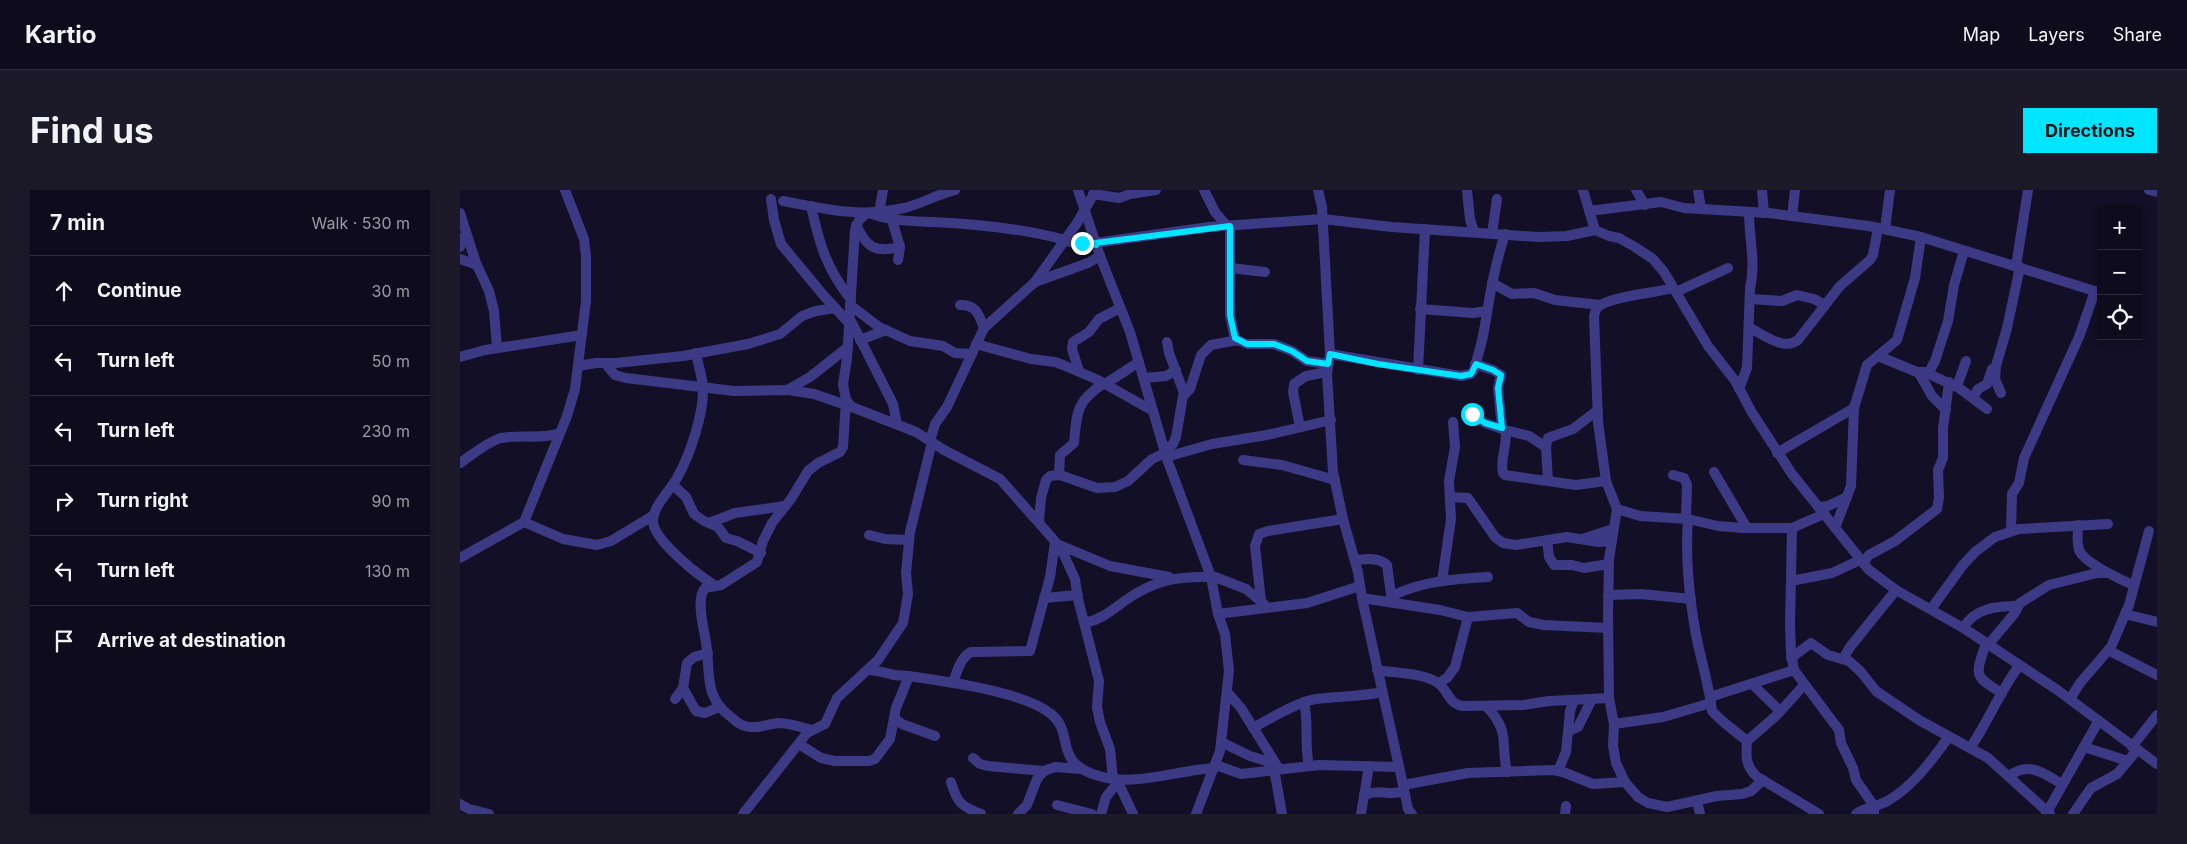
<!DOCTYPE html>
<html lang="en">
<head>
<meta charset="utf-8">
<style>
  body { margin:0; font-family:Inter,sans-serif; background:#1c1929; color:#f1f3f6 }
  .controls { position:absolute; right:15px; top:15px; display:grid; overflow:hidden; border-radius:0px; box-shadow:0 2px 8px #0003 }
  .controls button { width:45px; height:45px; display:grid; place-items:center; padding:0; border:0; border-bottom:1px solid #2e2b3b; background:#0e0b1c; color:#f1f3f6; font:25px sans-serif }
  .stop { position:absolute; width:15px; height:15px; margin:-11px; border:4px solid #00e5ff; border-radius:50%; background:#fff }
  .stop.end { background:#00e5ff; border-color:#fff; box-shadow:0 1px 5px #0008 }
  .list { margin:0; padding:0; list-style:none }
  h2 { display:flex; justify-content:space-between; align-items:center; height:65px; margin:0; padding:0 20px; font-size:21px }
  h2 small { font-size:16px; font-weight:400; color:#9b9ba3 }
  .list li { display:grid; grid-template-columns:32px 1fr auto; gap:15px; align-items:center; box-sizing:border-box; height:70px; padding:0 20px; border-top:1px solid #2e2b3b }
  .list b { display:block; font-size:19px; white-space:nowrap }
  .list em { font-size:16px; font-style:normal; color:#9b9ba3 }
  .icon { flex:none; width:28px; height:28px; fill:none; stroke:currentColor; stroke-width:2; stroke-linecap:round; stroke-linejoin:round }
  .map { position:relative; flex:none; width:1697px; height:624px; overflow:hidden; border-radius:0px }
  header { display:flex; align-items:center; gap:30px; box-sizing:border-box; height:70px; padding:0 25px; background:#0e0b1c; border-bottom:1px solid #2e2b3b }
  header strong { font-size:24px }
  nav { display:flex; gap:28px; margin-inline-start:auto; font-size:18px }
  .intro { display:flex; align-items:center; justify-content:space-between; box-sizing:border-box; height:120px; padding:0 30px }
  h1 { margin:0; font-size:35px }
  .button { padding:12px 22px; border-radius:0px; background:#00e5ff; color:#111; font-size:18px; font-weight:700 }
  main { display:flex; gap:30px; padding:0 30px }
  aside { flex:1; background:#0e0b1c; border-radius:0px; box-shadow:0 2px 8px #0003 }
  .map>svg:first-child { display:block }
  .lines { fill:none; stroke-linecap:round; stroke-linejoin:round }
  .minor { stroke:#3d3a85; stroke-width:10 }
  .route { stroke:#00e5ff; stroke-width:6 }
</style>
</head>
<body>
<header>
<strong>Kartio</strong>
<nav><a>Map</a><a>Layers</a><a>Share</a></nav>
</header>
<div class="intro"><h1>Find us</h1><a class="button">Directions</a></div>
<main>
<aside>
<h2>7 min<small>Walk · 530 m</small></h2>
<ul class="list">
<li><svg class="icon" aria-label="ahead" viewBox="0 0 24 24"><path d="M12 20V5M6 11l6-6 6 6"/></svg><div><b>Continue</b></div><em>30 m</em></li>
<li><svg class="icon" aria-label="left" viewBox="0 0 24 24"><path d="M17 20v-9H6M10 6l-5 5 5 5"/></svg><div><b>Turn left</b></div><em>50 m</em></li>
<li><svg class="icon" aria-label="left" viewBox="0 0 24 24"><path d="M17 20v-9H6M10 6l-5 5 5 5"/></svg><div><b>Turn left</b></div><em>230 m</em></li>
<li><svg class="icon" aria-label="right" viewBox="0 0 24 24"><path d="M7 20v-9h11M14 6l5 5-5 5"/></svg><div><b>Turn right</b></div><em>90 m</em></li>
<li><svg class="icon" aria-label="left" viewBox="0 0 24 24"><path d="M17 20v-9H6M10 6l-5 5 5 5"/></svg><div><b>Turn left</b></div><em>130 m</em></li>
<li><svg class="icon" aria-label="arrive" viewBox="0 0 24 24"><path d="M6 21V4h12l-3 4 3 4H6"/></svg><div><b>Arrive at destination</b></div></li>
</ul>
</aside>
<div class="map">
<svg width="1697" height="624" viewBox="0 0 1697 624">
  <rect width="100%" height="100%" fill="#130f26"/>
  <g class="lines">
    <g class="minor">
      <path d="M618,0L640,66L670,142L707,269L751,387L758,424L765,444L769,481L760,561L736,624"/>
      <path d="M744,0L755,22L767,36"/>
      <path d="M858,0L862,17L870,164L867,184L873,282L883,329L898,382L902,408L943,595L948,619L952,624"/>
      <path d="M1007,0L1010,29L1014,42"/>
      <path d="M1123,0L1135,40L1149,46L1159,48L1175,57L1193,69L1204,82L1248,156L1276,192L1291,221L1332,284L1409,380L1436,400L1505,439L1596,499L1697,574"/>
      <path d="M1176,0L1185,15"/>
      <path d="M1238,0L1241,19"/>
      <path d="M1302,0L1304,23"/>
      <path d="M1689,0L1697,2"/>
      <path d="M633,4L659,8L670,4L696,0"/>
      <path d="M311,9L314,30L321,54L364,106L389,133"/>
      <path d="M323,11C366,19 400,28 444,18C462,14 477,4 495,0"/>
      <path d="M351,16C360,56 366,77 391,110"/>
      <path d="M1129,21L1201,12L1224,18L1309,23L1409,36L1461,47L1641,103"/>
      <path d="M0,23L16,73L29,101L34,121L37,158"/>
      <path d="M407,23L399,30L395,40L387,169L383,194L386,210L392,217L456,242L484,260L540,289L593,349L604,365L615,389L618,409L639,491L637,517L640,532L650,559L653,589"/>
      <path d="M419,23L423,0"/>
      <path d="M412,24C432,31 451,31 472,32C516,34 562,38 605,50"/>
      <path d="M1332,26L1335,0"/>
      <path d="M432,30L440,57L438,70"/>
      <path d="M396,35C407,58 415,63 440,57"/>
      <path d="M770,36V125L775,149L787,154H814L832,161L847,171L868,174"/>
      <path d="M1425,39L1430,0"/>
      <path d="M1032,44L1037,9"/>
      <path d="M604,51L636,55"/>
      <path d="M635,53L749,37L863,29L932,37L1078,47L1107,46L1135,40"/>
      <path d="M0,57L2,48"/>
      <path d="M0,69L17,75"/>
      <path d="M1556,76L1568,0"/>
      <path d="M771,78L805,82"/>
      <path d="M575,92L628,73L640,66"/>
      <path d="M1032,93L1052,104L1074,103L1095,110L1140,115"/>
      <path d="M1213,98C1195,103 1153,106 1139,116C1136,118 1135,122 1134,126L1138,232L1146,291L1157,319L1149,369L1148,426L1149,508L1154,534L1153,556L1156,573L1165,592L1178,607L1188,613L1207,617L1257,606L1282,604L1291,601L1303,590"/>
      <path d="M1216,102L1268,78"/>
      <path d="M1290,109L1322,111L1337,105L1354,109L1365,115"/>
      <path d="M390,115L419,137L450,151L483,156L495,163L512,164"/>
      <path d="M500,115C516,114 519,125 524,138"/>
      <path d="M960,119L1013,123L1027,121"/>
      <path d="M391,131L433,214L437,234"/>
      <path d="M1290,138C1304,145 1324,161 1338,150L1380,96L1410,70L1413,65L1418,38"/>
      <path d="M400,150L426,140"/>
      <path d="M707,152L709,163L724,203"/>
      <path d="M516,154L571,169L595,172L603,175L638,190L693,221"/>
      <path d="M236,163C238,174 242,186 243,197C244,224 230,265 217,288C210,301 193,316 193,331C193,350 240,387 256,396"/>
      <path d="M870,164L1001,186L1011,184L1014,180C1018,165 1023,150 1025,135C1030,104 1035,74 1045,44"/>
      <path d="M1418,166L1457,182H1469L1475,171L1488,131L1494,95L1504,61"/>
      <path d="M0,167L25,160L122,145"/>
      <path d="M145,173L155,185L166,188L274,201L328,200L354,204L386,215"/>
      <path d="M1015,174L1033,180L1041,185L1038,198L1042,238"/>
      <path d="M118,176L136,173H156L223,166L288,154L320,144L342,126L356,121L375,118"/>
      <path d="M958,180L965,39"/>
      <path d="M619,181L612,159L613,152L629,142L639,129L660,118"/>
      <path d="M1459,183L1472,206L1486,220"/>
      <path d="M1467,183L1499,198L1527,219"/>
      <path d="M684,188L706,186L716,180"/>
      <path d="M645,194L679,172"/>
      <path d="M1497,196L1506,171"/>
      <path d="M1279,199L1287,178L1290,98C1296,73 1289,47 1289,22"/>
      <path d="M327,200L350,187L388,157"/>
      <path d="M1541,203L1535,189L1536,176L1547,138L1560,77"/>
      <path d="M1513,208L1518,199L1527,194L1532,179"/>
      <path d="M1012,224L1025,233L1045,240C1049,254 1039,268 1043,283L1045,285L1116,295L1146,291"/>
      <path d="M840,237L833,202L834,194L846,186L867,182"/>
      <path d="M1045,240L1069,246L1086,257"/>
      <path d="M470,251L475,234L487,217L524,138L575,92L617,33L636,0"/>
      <path d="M705,261L713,254L716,247L723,206L730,199L741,165L751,155L778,150"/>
      <path d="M1317,263L1394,218"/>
      <path d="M706,267L752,254L807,245L871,230"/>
      <path d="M783,270L822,275L875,290"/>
      <path d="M0,273C12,265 27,252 41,248C62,244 80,250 100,243"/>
      <path d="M1254,282L1287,338"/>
      <path d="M599,285L600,265L614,253C617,221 616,212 644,193"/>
      <path d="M1213,285L1224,288L1227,295L1226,329"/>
      <path d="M1088,291L1086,257L1088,248L1113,239L1138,220"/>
      <path d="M213,295L226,307L234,324L244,331L258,337L266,348L277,351L301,363"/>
      <path d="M990,307L1008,308L1035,347L1043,353L1056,355L1107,347L1138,352L1151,351"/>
      <path d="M1358,317L1368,316L1387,307"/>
      <path d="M1157,319L1180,326L1228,329L1258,336L1282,338H1332L1364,324"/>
      <path d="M1228,329C1225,368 1229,406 1236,445C1241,470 1249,495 1252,521L1261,530L1287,551"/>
      <path d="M579,331L581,308L586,290L590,286L600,285L637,298L655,297L668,291L692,269L705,263"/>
      <path d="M64,332L103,349L137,355L151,351L194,325"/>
      <path d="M249,333L275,323L325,316"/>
      <path d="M1618,335C1618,343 1616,355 1620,362C1626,373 1661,390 1673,395"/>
      <path d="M1332,338L1330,435L1331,463L1334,480L1379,540L1381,553L1393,578L1396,590L1414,616V624"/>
      <path d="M1375,338L1391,296L1394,218L1407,175L1437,150L1455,88L1461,47"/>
      <path d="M1551,341L1552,304L1559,293L1564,268L1619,147L1635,101"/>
      <path d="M409,345L425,349L449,350"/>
      <path d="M1125,348L1153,339"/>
      <path d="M1087,350L1089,367L1094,375H1112L1124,378L1149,374"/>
      <path d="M597,354L650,376L709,387"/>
      <path d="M0,368L64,332L107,226L115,199L126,111V66L124,49L105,0"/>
      <path d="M895,370C906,369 918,367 927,375L932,412"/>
      <path d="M1403,373L1409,365L1435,351L1477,319L1479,308L1478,280L1483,268V238L1489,192"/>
      <path d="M750,385L786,399L804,414"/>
      <path d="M982,391L991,329L989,291L995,257L993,232"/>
      <path d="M1331,391L1372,383L1400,370"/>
      <path d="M1148,405L1181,404L1231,409"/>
      <path d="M932,406C962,391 994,389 1028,387"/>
      <path d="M584,408L618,405"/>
      <path d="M902,408L980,420L1008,427L1057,423L1069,432L1084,435L1148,438"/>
      <path d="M801,411L795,356L799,344L808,341L883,329"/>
      <path d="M1471,419L1503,375L1515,362L1535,347L1559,339L1648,334"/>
      <path d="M758,424L847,413L900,396"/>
      <path d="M1665,424L1697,432"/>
      <path d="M625,433C643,429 652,420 666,410C695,390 716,386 751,387"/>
      <path d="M1503,438C1515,418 1536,416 1558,416"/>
      <path d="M1526,453C1516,484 1512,486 1542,503"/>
      <path d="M1528,455L1554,424L1560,413L1589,395L1637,383H1647"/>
      <path d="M1648,460L1697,485"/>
      <path d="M1331,468L1351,453L1368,465L1389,471L1401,482L1416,501L1459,530L1528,568L1590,624"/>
      <path d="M1383,469L1390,457L1436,400"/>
      <path d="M408,480C417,480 425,483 434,485C439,486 444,485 449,486C484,491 565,502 591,524C616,544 591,572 639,586C676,597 717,580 755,578"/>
      <path d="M917,480C934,483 964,483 978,493C989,501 988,514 1003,516L1063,515L1089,511L1149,508"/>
      <path d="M493,493C497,482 500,468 511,462L570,461L590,387L595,352"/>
      <path d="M978,493L987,488L995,477L1008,427"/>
      <path d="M1292,494L1320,521"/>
      <path d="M1344,495L1317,525L1287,551C1286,565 1285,575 1296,586L1359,624"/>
      <path d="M223,498L236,521L245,523L259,517"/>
      <path d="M768,503L781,518L819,579"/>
      <path d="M1250,507L1334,480"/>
      <path d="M215,509L223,498L227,473L234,467L248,463"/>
      <path d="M1610,509L1620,493L1651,457L1669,415L1689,341"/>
      <path d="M844,512C849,531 844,555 849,576"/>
      <path d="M1026,516C1051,542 1040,551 1047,582"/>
      <path d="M434,528L442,534L475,546"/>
      <path d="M1154,534L1203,527L1251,513"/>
      <path d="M793,538C809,529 839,511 856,509C878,506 900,507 922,502"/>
      <path d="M351,540C341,537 329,533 318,533C309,534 300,538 291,537C284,537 276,532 271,527C241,505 252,479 245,447C243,435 236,408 245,398L261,395L297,372L303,351L312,333L331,309L348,281L358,273L380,262L383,257L386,210"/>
      <path d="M1109,541L1118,537L1132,509"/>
      <path d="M761,552L790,566L815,574"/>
      <path d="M339,554L361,568L375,571H409L415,569L430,549L436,518L449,486"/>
      <path d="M1624,557L1668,571"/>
      <path d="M1672,557L1697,525"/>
      <path d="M1510,558C1528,532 1540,501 1559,476"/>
      <path d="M513,568L520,574L528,576L584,581"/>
      <path d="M756,575L781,584L859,575L939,577"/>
      <path d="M814,579L822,624"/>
      <path d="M1098,581L1106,562L1110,521L1114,510"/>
      <path d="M1549,586C1569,571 1583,583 1602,594"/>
      <path d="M657,590L673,624"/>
      <path d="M491,592C497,613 501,616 521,624"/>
      <path d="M943,595L1008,583L1093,580L1103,582L1133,594L1165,592"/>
      <path d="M904,605C923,598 929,607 944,601"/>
      <path d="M1237,611L1240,624"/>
      <path d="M0,614L9,619L29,624"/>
      <path d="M597,615L632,624"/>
      <path d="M283,624L347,543L365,534L377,508L418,470L443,433L448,404L446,383L450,342L472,252"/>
      <path d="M558,624L567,615L577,589L584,581L595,577L621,579"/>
      <path d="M641,624L646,607L658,592"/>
      <path d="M901,624L909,576"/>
      <path d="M1105,624L1106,616"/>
      <path d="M1396,624C1406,617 1418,617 1429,610C1453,596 1472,570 1488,548"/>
      <path d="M1586,624L1638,532"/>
      <path d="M1613,624L1631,598L1657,584L1677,560"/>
    </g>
  </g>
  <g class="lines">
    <path class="route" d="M622,53L636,55L635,53L770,36V125L775,148L787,154H814L832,161L847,171L868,174L870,164L918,174L1001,186L1011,184L1016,174L1033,180L1041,185L1038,198L1042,238L1025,233L1012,224"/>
  </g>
</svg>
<div class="controls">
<button>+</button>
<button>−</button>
<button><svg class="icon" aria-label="locate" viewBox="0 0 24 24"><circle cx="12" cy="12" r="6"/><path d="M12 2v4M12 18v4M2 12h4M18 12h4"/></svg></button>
</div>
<div class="stop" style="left:1012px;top:224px"></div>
<div class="stop end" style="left:622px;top:53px"></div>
</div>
</main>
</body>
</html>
